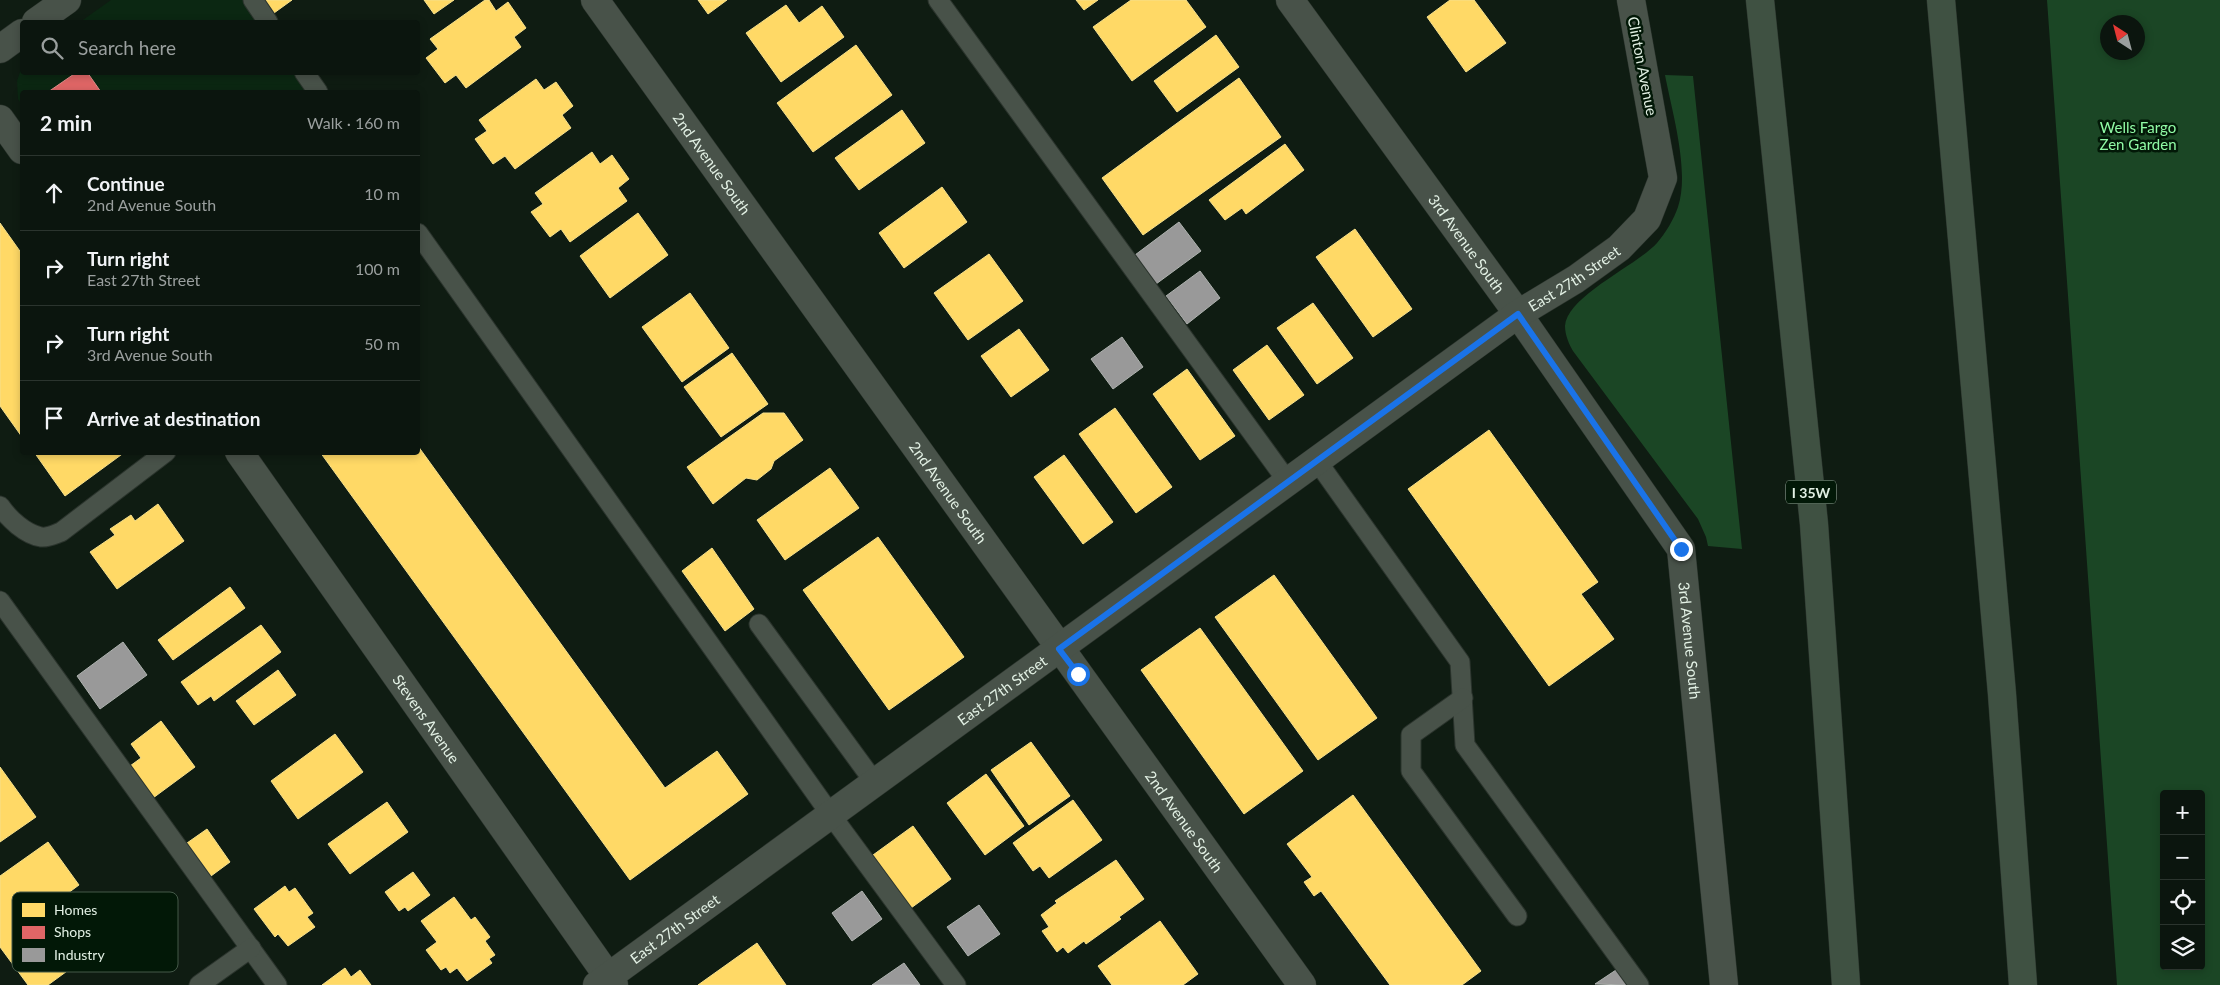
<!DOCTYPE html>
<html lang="en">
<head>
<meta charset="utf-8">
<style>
  body { margin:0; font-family:Lato,sans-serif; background:#141e17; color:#f1f3f6 }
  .controls { position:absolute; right:15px; bottom:15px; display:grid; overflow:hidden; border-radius:5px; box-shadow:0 2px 8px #0003 }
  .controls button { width:45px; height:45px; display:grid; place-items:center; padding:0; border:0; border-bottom:1px solid #2b342e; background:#0b150e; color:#f1f3f6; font:25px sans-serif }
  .compass { position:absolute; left:2100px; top:15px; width:45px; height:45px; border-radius:50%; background:#0b150e; box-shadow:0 2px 8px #0003; rotate:324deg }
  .stop { position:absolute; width:15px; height:15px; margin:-11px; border:4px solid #1a73e8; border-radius:50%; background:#fff }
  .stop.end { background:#1a73e8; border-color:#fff; box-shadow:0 1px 5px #0008 }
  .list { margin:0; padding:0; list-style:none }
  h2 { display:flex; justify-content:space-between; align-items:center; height:65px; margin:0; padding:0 20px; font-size:21px }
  h2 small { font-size:16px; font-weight:400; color:#9a9f9e }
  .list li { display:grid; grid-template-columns:32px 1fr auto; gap:15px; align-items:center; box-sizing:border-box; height:75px; padding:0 20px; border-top:1px solid #2b342e }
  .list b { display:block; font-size:19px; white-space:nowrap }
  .list p { margin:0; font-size:16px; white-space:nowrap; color:#9a9f9e }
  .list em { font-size:16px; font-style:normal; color:#9a9f9e }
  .icon { flex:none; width:28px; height:28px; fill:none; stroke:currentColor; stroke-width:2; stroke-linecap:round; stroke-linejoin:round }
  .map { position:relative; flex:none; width:2220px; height:985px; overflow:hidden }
  .search { position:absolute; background:#0b150e; box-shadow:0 2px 8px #0003; left:20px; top:20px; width:400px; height:55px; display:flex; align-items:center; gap:12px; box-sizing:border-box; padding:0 18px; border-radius:5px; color:#9a9f9e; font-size:19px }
  .panel { position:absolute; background:#0b150e; box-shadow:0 2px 8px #0003; left:20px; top:90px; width:400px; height:365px; border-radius:5px }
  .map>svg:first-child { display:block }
  .built { fill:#0b2712 }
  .green { fill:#1b4625; fill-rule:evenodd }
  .homes { fill:#ffd966; stroke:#f6e08c }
  .shops { fill:#e06666; stroke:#e18f8c }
  .industry { fill:#999; stroke:#afb3b0 }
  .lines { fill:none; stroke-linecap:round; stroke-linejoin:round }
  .service-casing { stroke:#2b342d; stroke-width:21 }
  .minor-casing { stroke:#2b342d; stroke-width:29 }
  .tertiary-casing { stroke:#2b342d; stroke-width:29 }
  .motorway-casing { stroke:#2b342d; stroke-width:29 }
  .service { stroke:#485249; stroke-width:19 }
  .minor { stroke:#485249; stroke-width:28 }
  .tertiary { stroke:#485249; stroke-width:28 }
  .motorway { stroke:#3f5142; stroke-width:28 }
  .route { stroke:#1a73e8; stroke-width:6 }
  .labels { text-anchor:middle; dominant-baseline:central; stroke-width:5; stroke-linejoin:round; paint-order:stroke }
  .shield { fill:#021807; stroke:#9fafa2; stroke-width:1 }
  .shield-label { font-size:14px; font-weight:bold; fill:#e2f0e4 }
  .street-label { font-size:15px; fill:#e2f0e4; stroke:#021807 }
  .park-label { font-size:15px; fill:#90faa5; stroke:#021807 }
  .key { fill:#021807; stroke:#455949; stroke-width:1 }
  .key-label { font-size:14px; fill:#e2f0e4 }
</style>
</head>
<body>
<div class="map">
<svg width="2220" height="985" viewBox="0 0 2220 985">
  <rect width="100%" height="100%" fill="#0f1c12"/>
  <g class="built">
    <path d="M111,0H255L271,22H80Z"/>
    <path d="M22,66V72H308L323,92H22V105L18,99L17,81Z"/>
  </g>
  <g class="green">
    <path d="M2047,0H2220V985H2117ZM2108,22H2138V52H2108ZM2164,794H2201V966H2164Z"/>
    <path d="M1665,75L1693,76L1742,549L1708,546L1706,537L1698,519L1573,351C1569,344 1565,335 1565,326C1567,296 1636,266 1657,243C1665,234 1674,219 1678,207C1690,171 1672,112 1665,75Z"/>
  </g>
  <g class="homes">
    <path d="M265,0H292L274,13Z"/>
    <path d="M424,0H454L434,14Z"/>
    <path d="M485,0H489L496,11L508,2L526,28L514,37L521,47L466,88L456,75L445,83L426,58L438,49L430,39Z"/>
    <path d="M698,0H727L708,14Z"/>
    <path d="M1076,0H1098L1084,10Z"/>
    <path d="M1131,0H1186L1206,27L1132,81L1093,27Z"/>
    <path d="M1450,0H1474L1506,43L1466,72L1427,17Z"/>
    <path d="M786,5L799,23L822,6L844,37L781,82L746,33Z"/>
    <path d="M1216,35L1239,67L1177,112L1154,81Z"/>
    <path d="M856,45L892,95L813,152L777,103Z"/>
    <path d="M1239,78L1281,137L1143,235L1102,178Z"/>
    <path d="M536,79L544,90L556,82L573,106L562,115L571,128L515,169L505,156L493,164L475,139L487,131L479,120Z"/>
    <path d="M902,110L925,143L859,190L835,158Z"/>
    <path d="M1285,144L1304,170L1246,214L1242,208L1225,220L1209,200Z"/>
    <path d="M592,152L600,164L612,155L629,179L618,188L627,201L570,242L561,229L550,237L531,212L543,204L535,193Z"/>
    <path d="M942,187L967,222L904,268L879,233Z"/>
    <path d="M638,213L668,255L610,298L580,256Z"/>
    <path d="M0,223L22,254V437L0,406Z"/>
    <path d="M1355,229L1412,309L1373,337L1316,257Z"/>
    <path d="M989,254L1023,301L968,340L934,293Z"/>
    <path d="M690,293L729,348L682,382L642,327Z"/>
    <path d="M1313,303L1353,358L1317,384L1277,328Z"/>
    <path d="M1019,329L1049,370L1011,397L981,356Z"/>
    <path d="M1267,345L1304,395L1269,420L1233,370Z"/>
    <path d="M732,353L768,404L721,437L684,387Z"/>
    <path d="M1187,369L1235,436L1200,460L1153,394Z"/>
    <path d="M1115,408L1172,487L1136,513L1079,434Z"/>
    <path d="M763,413H784L803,440L774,461L771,469L757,480L746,478L713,504L687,467Z"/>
    <path d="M1489,430L1598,582L1581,594L1614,639L1549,686L1408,489Z"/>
    <path d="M418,446L665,788L717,751L748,794L630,880L320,452H418Z"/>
    <path d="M34,452H125L65,496Z"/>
    <path d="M1064,455L1113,522L1083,544L1034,477Z"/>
    <path d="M830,468L859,508L785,560L757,520Z"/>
    <path d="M158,504L184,541L117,589L90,552L115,535L110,529L131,515L135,521Z"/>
    <path d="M878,537L964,657L889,710L803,590Z"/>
    <path d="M712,548L754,609L725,631L682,571Z"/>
    <path d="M1274,575L1377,718L1318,760L1215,617Z"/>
    <path d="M230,587L245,608L173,660L158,640Z"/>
    <path d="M261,625L281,652L214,701L211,696L198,705L181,682Z"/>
    <path d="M1200,628L1303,771L1244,814L1141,670Z"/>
    <path d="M278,670L296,695L254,725L236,701Z"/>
    <path d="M161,721L195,767L153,798L130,766L141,758L131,744Z"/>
    <path d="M335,734L363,772L298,819L271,781Z"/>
    <path d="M1031,742L1070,796L1029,825L991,770Z"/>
    <path d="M0,767L36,817L0,842Z"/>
    <path d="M986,774L1024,826L985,855L947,803Z"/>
    <path d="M1353,795L1481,971L1462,985H1390L1321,891L1314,896L1304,882L1312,877L1287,844Z"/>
    <path d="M1073,800L1102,840L1049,878L1040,866L1033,871L1013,843Z"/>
    <path d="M387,802L408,832L350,874L328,844Z"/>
    <path d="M913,826L951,879L911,908L873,855Z"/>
    <path d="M207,829L230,862L211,876L187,843Z"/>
    <path d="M48,842L79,885L64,896L100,947L48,985H28L0,947V876Z"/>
    <path d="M1116,860L1144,899L1119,917L1121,919L1086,944L1084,941L1068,953L1063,947L1057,952L1042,931L1049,927L1041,915L1057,903L1055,901Z"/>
    <path d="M413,872L430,895L408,911L405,907L399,911L385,892Z"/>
    <path d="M285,886L289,892L295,888L313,913L307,917L315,927L288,946L278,934L275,937L254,909Z"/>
    <path d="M454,897L471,920L475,917L490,937L485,941L495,955L489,959L492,963L467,981L457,968L450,973L446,967L441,970L426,950L437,942L421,921Z"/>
    <path d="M1160,921L1198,974L1183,985H1112L1098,966Z"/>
    <path d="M757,943L786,985H698Z"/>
    <path d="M345,968L351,977L360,970L371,985H322Z"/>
  </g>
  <path class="shops" d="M77,72H87L101,92H48Z"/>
  <g class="industry">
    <path d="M1179,222L1201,251L1156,284L1135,255Z"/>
    <path d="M1200,271L1220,298L1187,324L1166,296Z"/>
    <path d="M1122,337L1143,367L1113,389L1091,359Z"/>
    <path d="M123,642L147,675L100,709L77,676Z"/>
    <path d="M862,891L882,919L852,941L832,913Z"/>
    <path d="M979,905L1000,934L968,956L947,927Z"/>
    <path d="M904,963L920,985H872Z"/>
    <path d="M1616,970L1627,985L1595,984Z"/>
  </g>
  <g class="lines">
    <g class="service-casing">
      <g id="service">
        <path d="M253,0L268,22"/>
        <path d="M938,0L1288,482"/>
        <path d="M304,72L318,92"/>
        <path d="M418,233L831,815L956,985"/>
        <path d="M1317,461L1460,662L1465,745L1639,985"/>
        <path d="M0,506C9,519 25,534 41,537C48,538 55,534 61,532L166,452"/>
        <path d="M0,601L277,985"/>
        <path d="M759,624L875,783"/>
        <path d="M1463,698L1411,735V771L1517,916"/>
        <path d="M199,985L251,948"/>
      </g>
    </g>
    <g class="minor-casing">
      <g id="minor">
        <path id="s1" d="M595,0L1302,985"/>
        <path id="s2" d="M1290,0L1518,314L1681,549L1724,985"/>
        <path d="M0,119L22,150"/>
        <path id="s3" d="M239,452L614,985"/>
        <path id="s4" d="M597,985L1518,314L1576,279L1619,248L1647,219L1663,178L1631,0"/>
      </g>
    </g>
    <g class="tertiary-casing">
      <g id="tertiary">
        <path d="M36,22L67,0"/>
        <path d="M0,49L22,33"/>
      </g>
    </g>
    <g class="motorway-casing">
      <g id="motorway">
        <path d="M1760,0L1814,524L1846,985"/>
        <path d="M1941,0L2002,694L2023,985"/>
      </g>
    </g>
    <use href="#service" class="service"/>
    <use href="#minor" class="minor"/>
    <use href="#tertiary" class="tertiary"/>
    <use href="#motorway" class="motorway"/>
  </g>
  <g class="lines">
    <path class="route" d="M1078,674L1059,649L1518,314L1681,549"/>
  </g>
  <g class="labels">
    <rect class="shield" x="1786" y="480.5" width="50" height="23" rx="4"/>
    <g class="shield-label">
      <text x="1811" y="492">I 35W</text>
    </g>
    <g class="street-label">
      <text transform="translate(1643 66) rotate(79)">Clinton Avenue</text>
      <text stroke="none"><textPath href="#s1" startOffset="201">2nd Avenue South</textPath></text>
      <text stroke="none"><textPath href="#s2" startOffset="301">3rd Avenue South</textPath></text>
      <text stroke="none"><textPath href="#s4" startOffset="1206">East 27th Street</textPath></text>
      <text stroke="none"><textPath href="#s1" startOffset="606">2nd Avenue South</textPath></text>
      <text stroke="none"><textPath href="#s2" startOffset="766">3rd Avenue South</textPath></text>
      <text stroke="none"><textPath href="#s4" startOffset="501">East 27th Street</textPath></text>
      <text stroke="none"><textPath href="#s3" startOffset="326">Stevens Avenue</textPath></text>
      <text stroke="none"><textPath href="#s1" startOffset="1011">2nd Avenue South</textPath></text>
      <text stroke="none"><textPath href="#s4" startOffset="96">East 27th Street</textPath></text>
    </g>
    <g class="park-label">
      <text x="2138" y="127">Wells Fargo<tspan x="2138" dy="17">Zen Garden</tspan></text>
    </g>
  </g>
  <rect x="12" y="892" width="166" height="80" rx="8" class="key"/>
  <rect x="22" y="903" width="23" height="14" fill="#ffd966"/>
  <rect x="22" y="926" width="23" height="13" fill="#e06666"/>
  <rect x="22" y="948" width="23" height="14" fill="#999"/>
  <g class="key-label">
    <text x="54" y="915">Homes</text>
    <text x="54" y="937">Shops</text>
    <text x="54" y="960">Industry</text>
  </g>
</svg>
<div class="controls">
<button>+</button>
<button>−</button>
<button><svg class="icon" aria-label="locate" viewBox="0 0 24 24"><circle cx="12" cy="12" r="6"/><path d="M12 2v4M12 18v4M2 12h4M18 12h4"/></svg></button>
<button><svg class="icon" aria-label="layers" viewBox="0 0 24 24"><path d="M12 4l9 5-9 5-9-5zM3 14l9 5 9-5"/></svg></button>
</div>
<svg class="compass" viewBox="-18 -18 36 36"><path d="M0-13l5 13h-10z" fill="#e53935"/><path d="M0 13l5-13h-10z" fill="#9a9f9e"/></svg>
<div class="stop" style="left:1078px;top:674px"></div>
<div class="stop end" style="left:1681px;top:549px"></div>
<div class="search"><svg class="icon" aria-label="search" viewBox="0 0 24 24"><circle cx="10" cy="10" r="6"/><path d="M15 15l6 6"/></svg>Search here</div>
<section class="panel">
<h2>2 min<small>Walk · 160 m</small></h2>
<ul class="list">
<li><svg class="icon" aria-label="ahead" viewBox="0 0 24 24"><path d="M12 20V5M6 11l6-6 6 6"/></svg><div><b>Continue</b><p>2nd Avenue South</p></div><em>10 m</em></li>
<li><svg class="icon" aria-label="right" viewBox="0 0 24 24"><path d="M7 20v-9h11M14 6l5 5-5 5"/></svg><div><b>Turn right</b><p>East 27th Street</p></div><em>100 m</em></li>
<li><svg class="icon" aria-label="right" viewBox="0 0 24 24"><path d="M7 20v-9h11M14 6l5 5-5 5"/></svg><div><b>Turn right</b><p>3rd Avenue South</p></div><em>50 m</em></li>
<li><svg class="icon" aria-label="arrive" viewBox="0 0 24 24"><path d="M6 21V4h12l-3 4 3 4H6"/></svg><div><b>Arrive at destination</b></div></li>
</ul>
</section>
</div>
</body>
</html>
